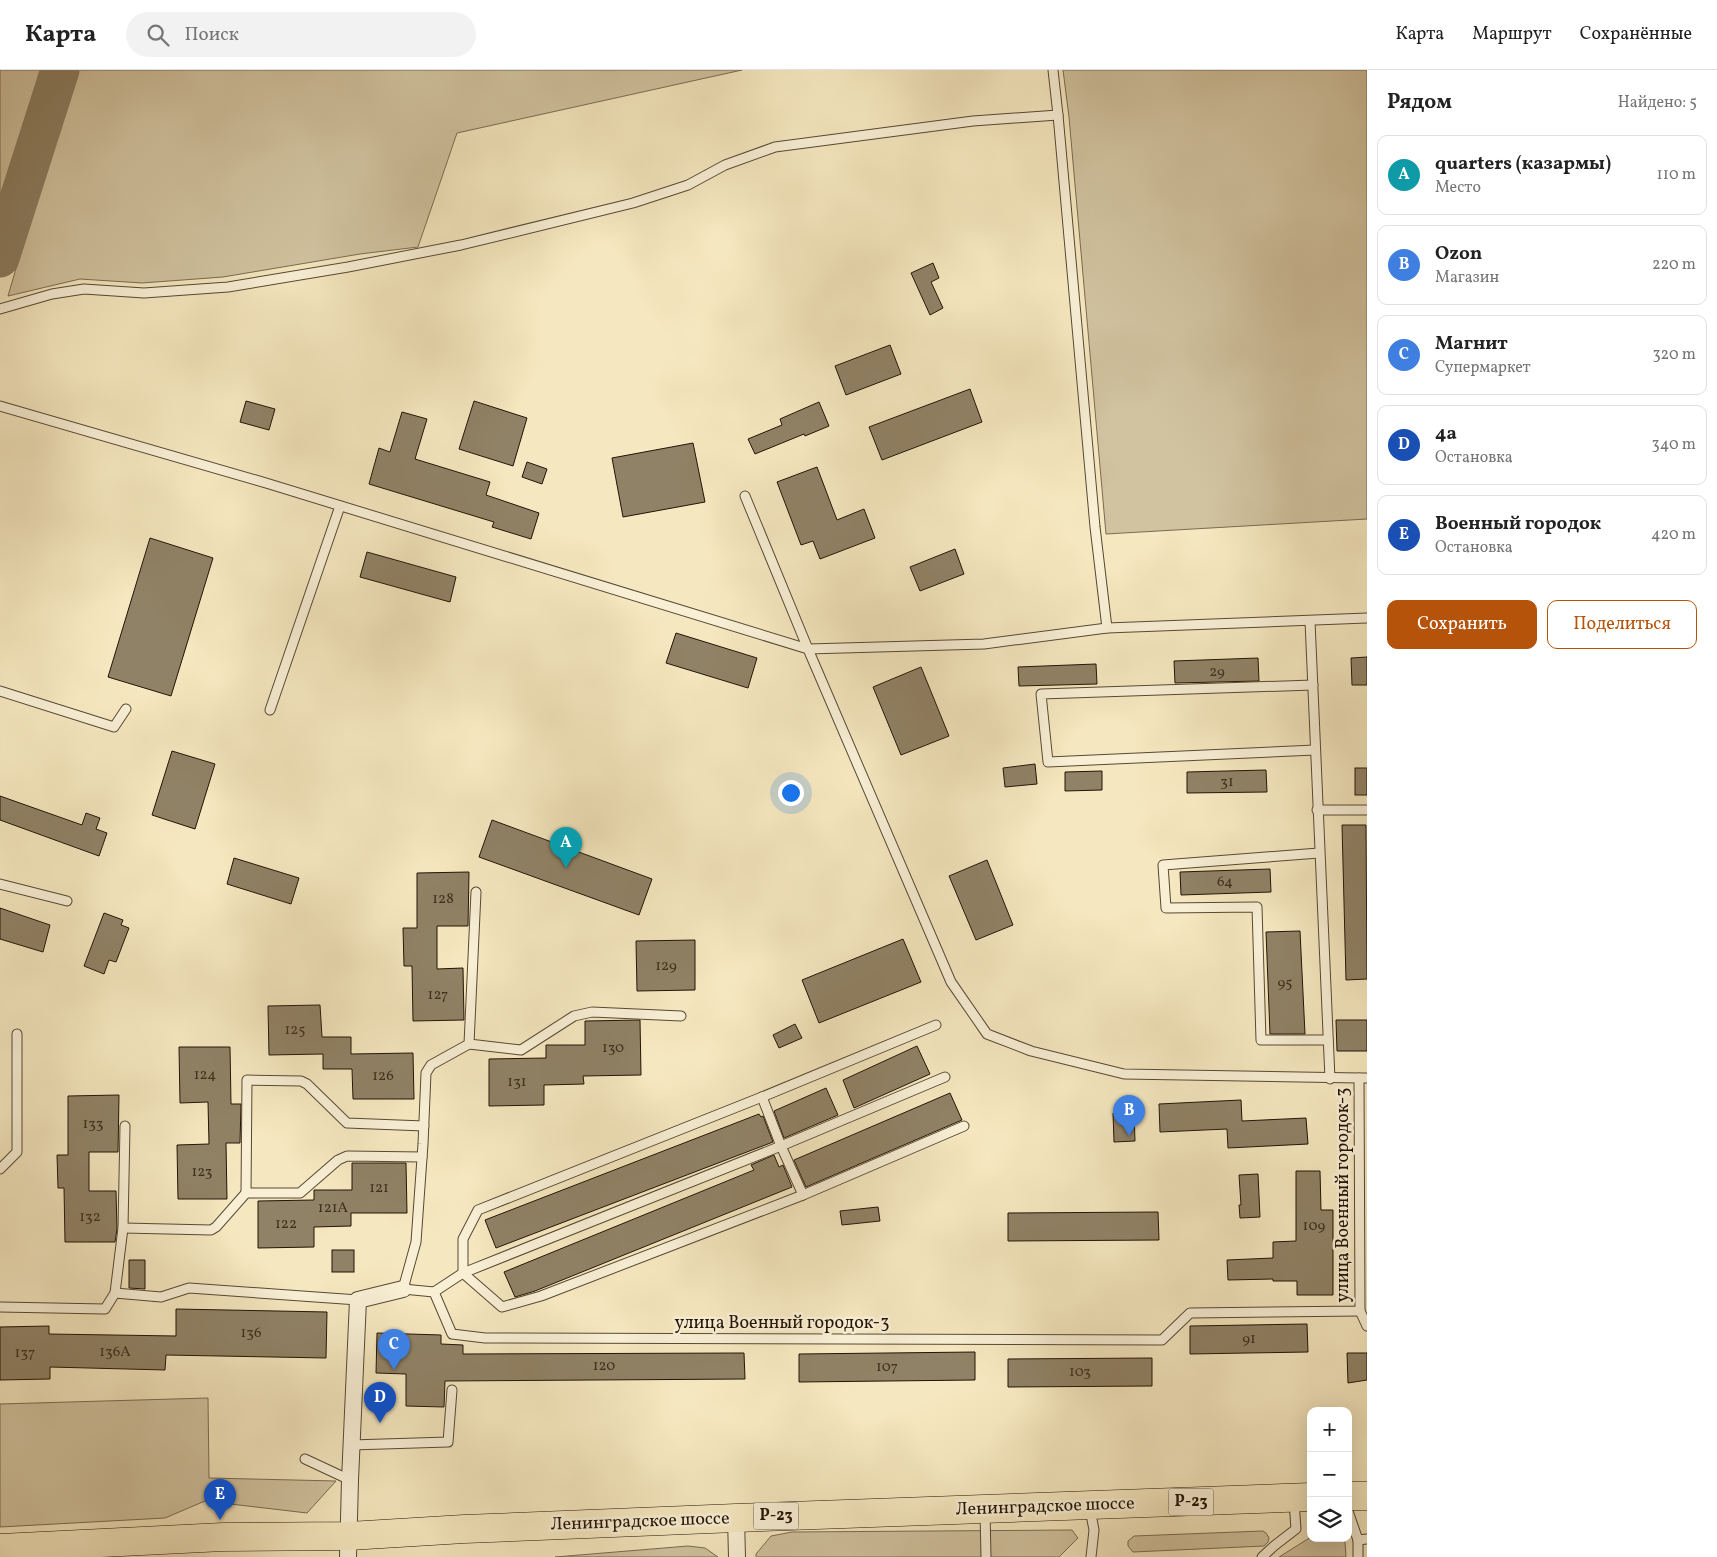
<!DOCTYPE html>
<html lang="ru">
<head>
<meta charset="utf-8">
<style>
  body { margin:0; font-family:Vollkorn,serif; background:#f2f2f2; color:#222 }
  .controls { position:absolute; right:15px; bottom:15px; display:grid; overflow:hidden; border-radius:10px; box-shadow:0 5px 20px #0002 }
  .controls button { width:45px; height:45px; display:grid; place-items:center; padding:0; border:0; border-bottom:1px solid #e0e0e0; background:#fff; color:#222; font:25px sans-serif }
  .you { position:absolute; left:790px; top:722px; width:18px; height:18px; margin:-12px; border:4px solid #fff; border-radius:50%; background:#1a73e8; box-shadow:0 0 0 8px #1a73e833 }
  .badge { display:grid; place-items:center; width:32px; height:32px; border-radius:50%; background:#b45309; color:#fff; font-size:16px; font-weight:700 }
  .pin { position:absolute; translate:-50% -41px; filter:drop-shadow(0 1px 2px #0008) }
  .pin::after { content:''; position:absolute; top:26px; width:18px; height:15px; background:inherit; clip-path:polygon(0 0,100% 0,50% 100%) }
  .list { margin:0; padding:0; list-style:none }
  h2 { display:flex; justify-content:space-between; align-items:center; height:65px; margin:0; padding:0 20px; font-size:21px }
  h2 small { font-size:16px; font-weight:400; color:#767676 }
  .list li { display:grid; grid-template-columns:32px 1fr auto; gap:15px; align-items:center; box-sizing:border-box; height:80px; margin:0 10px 10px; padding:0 10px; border:1px solid #e0e0e0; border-radius:10px }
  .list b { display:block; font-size:19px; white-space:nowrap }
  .list p { margin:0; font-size:16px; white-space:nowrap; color:#767676 }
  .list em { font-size:16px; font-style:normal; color:#767676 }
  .actions { display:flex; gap:10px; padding:15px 20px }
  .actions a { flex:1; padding:11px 0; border:1px solid #b45309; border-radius:10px; text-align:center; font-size:18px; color:#b45309 }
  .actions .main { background:#b45309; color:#fff }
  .icon { flex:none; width:28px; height:28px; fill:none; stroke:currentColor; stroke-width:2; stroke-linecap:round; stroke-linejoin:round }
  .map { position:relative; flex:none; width:1367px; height:1487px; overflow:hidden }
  header { display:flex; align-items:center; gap:30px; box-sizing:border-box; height:70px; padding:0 25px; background:#fff; border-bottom:1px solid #e0e0e0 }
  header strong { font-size:24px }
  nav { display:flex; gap:28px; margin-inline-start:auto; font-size:18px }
  .search { width:350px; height:45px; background:#f2f2f2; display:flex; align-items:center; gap:12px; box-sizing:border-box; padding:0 18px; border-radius:28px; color:#767676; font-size:19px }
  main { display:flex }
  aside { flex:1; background:#fff }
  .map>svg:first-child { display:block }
  .green { fill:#d1c3a0; stroke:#7a6c53 }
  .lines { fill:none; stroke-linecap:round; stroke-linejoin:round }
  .taxiway { stroke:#8c7e62; stroke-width:39 }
  .building { fill:#908266; stroke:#221406 }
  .lane-casing { stroke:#574934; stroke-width:11 }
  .street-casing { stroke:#574934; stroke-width:18 }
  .highway-casing { stroke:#221406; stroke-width:29 }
  .lane { stroke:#f8efd5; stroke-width:9 }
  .street { stroke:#f8efd5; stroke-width:16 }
  .highway { stroke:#f5e7bf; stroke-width:28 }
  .labels { text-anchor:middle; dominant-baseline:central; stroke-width:5; stroke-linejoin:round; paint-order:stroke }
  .number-label { font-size:15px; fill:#3e301e }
  .shield { fill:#f8efd5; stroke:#625644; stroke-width:1 }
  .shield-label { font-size:16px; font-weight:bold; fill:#221406 }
  .street-label { font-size:18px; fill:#221406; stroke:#f8efd5 }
</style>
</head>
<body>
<header>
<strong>Карта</strong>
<div class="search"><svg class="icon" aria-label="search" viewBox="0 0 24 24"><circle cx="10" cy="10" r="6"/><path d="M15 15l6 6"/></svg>Поиск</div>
<nav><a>Карта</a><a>Маршрут</a><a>Сохранённые</a></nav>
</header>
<main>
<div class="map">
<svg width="1367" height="1487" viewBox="0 0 1367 1487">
  <rect width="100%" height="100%" fill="#f5e7bf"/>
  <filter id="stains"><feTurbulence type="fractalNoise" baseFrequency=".004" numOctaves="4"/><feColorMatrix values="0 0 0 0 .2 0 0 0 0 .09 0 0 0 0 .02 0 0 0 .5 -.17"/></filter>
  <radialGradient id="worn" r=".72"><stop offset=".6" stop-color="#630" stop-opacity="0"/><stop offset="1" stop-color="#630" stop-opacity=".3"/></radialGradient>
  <g class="green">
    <path d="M0,0H45L0,146Z"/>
    <path d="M74,0H742L457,63L418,177L360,184L223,207L142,213L80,209L8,226Z"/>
    <path d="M1063,0H1367V449L1106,464L1069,47Z"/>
    <path d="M208,1328L209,1408L336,1411L307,1443L205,1431L165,1448L0,1457V1334Z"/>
    <path d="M1072,1460L1078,1468L1059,1487H756V1484L771,1466L792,1462Z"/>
    <path d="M1263,1461L1266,1463L1269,1468L1268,1472L1264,1476L1133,1482L1128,1476V1471L1134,1466Z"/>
    <path d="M1311,1467L1342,1468L1345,1472L1346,1487H1279Z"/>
    <path d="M688,1476L705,1478L718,1487H555Z"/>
  </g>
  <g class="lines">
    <path class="taxiway" d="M0,188L60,0"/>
  </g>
  <g class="building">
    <path d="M933,193L939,208L931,212L943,238L930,245L911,203Z"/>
    <path d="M890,275L901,304L846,325L835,296Z"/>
    <path d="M970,319L982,352L882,390L869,357Z"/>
    <path d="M246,331L275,339L269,360L240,352Z"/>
    <path d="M474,331L527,348L513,396L459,379Z"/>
    <path d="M819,332L829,356L805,366L804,364L755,384L748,369L782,355L780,349Z"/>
    <path d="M402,342L427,349L415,389L490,412L486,425L539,443L531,469L492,457L494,452L369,414L379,378L390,382Z"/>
    <path d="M693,373L705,432L623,447L612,388Z"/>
    <path d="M527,392L547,399L542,414L522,407Z"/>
    <path d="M817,397L837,450L864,439L875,468L820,489L813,471L801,475L777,412Z"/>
    <path d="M150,468L213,488L171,626L108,607Z"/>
    <path d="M955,479L964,504L920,521L910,497Z"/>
    <path d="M367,482L456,507L450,532L360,507Z"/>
    <path d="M676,563L757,588L748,618L666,593Z"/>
    <path d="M1367,587V615H1352L1351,588Z"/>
    <path d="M1258,588L1259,611L1175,613L1174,591Z"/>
    <path d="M1096,594L1097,614L1019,616L1018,597Z"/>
    <path d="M921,597L949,666L901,685L873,617Z"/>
    <path d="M172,681L215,694L195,759L152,745Z"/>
    <path d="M1035,694L1037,714L1005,717L1003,698Z"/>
    <rect x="1355" y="698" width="12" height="27"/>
    <path d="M1266,700L1267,722L1187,723V702Z"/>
    <path d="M1102,701V720L1065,721V702Z"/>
    <path d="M0,726L82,755L86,743L100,748L96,759L107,763L99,786L0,750Z"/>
    <path d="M492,750L652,809L639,845L479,787Z"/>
    <path d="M1342,755H1366L1367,909L1346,910Z"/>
    <path d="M234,788L299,808L291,834L227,814Z"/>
    <path d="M987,790L1013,855L976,870L949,806Z"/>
    <path d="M1270,799L1271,822L1181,825L1180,802Z"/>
    <path d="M469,802L468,856H437V899L463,898L464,950L413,951L412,896H404L403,858H417V803Z"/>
    <path d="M0,838L50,855L43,882L0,869Z"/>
    <path d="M104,843L123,850L121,855L129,858L116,892L109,890L104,904L84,896Z"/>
    <path d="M1300,861L1305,964H1270L1266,862Z"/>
    <path d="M903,869L921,912L819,953L802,910Z"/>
    <path d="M695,870V920L637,921L636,871Z"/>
    <path d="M320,935L322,967H351V984L413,983L414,1029H353L352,999H323V984L269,985L268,936Z"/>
    <path d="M640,950L641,1005L583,1006L584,1014L544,1015V1035L489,1036V989L546,988V975H585V951Z"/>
    <path d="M1336,950H1367V981H1337Z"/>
    <path d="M795,954L802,968L779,978L773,965Z"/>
    <path d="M917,976L930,1004L854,1038L843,1010Z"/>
    <path d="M179,977H230L231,1034H241L240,1073H226L227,1129H178L177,1075L209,1074L208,1032L180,1033Z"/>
    <path d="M826,1018L838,1045L784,1068L774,1041Z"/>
    <path d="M950,1023L962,1050L806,1117L794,1090Z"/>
    <path d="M119,1025L118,1082H89V1121H116L117,1159L115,1172H65L64,1118H58L57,1085H68V1026Z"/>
    <path d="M1241,1030L1242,1051L1306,1048L1308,1074L1228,1078L1227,1059L1160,1062L1159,1034Z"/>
    <path d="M1113,1043H1134L1135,1071L1114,1072Z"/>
    <path d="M759,1044L761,1047L763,1046L773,1072L496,1178L485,1150Z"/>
    <path d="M774,1085L779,1097L783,1095L792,1117L535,1221L515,1227L504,1202L754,1100L751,1095Z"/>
    <path d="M352,1093H406L407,1143H351V1156L314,1157V1177L258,1178V1131L314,1130V1120H352Z"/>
    <path d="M1296,1101H1320L1321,1140H1333V1225H1297V1211H1273V1209L1228,1210L1227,1190L1273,1188V1172L1296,1171Z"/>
    <path d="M1258,1104L1260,1147L1240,1148L1239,1135H1241L1239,1105Z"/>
    <path d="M878,1137L880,1151L842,1155L840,1141Z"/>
    <path d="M1158,1142L1159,1170L1008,1171V1143Z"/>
    <rect x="332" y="1180" width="22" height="22"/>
    <path d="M129,1190H145V1219L129,1218Z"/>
    <path d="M176,1239L327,1242L326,1288L166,1285L165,1300L50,1297V1309L0,1310V1257L49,1256V1264L176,1266Z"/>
    <path d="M1307,1254L1308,1282L1190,1284V1256Z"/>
    <path d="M377,1263L441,1265V1274L463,1275V1284L744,1283L745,1309L445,1311L444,1337L406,1336V1304L376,1303Z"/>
    <path d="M975,1282V1310L799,1312V1284Z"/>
    <path d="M1347,1283H1367V1310L1348,1313Z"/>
    <path d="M1152,1288V1316L1008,1317V1289Z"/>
  </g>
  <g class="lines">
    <g class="lane-casing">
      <g id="lane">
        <path d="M1053,0L1058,45L1095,457L1107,558"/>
        <path d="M0,239L52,224L84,219L144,223L228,217L348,197L461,175L633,133L688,115L725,95L775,77L973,51L1058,45"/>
        <path d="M0,336L266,413L808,579L951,912L987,964L1031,981L1124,1004L1359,1008"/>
        <path d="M745,426L808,579L984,574L1107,558L1367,548"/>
        <path d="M1310,551L1330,1009"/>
        <path d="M1313,615L1041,624L1048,692L1315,680"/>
        <path d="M0,621L114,657L126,639"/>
        <path d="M270,640L340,436"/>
        <path d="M1317,740H1367"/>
        <path d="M1319,783L1163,795L1166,838L1257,837L1261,970H1328"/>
        <path d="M0,814L67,831"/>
        <path d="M476,822L469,974L431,995L426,1003L423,1074L416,1172L403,1219L434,1222L452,1264L485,1268L1162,1270L1190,1243L1360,1241L1359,1008H1367"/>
        <path d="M936,955L762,1027L478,1140L463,1169V1203L502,1237L541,1226L803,1125L964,1056"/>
        <path d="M469,974L521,980L574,946L592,942L681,946"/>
        <path d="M762,1027L781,1076L803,1125"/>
        <path d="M0,1099L17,1082V964"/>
        <path d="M246,1123L247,1010L301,1011L307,1014L347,1053L424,1056"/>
        <path d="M123,1158L211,1160L216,1157L246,1123H300L338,1090L347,1086L422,1087"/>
        <path d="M434,1222L463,1203L781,1076L945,1007"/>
        <path d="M115,1223L123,1158L125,1056"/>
        <path d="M0,1237L105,1239L115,1223L161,1227L189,1218L358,1230"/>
        <path d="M1360,1241L1367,1256"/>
        <path d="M351,1375L448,1372L452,1320"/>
        <path d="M305,1389L350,1410"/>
        <path d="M1090,1439L1094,1460L1091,1487"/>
        <path d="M1348,1441L1358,1470L1367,1469"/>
        <path d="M985,1442L986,1487"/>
        <path d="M1262,1487L1274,1476L1296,1459L1294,1431"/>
        <path d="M1358,1487V1470"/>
      </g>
    </g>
    <g class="street-casing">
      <g id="street">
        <path d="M736,1448L737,1487"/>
        <path d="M348,1487L350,1410L358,1230L403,1219"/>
      </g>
    </g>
    <g class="highway-casing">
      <g id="highway">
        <path d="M1348,1426H1367"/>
        <path d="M0,1478L223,1467L349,1466L464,1459L736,1448L1311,1427"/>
      </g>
    </g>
    <use href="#lane" class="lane"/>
    <use href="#street" class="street"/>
    <use href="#highway" class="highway"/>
  </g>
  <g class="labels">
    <g class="number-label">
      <text x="1217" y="602">29</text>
      <text x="1227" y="712">31</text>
      <text x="1225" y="812">64</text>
      <text x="443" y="829">128</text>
      <text x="666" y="896">129</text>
      <text x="1285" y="913">95</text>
      <text x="438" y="925">127</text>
      <text x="295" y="960">125</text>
      <text x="613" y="978">130</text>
      <text x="205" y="1005">124</text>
      <text x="383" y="1006">126</text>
      <text x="517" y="1012">131</text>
      <text x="93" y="1054">133</text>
      <text x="202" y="1102">123</text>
      <text x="379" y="1118">121</text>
      <text x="333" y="1138">121А</text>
      <text x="90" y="1147">132</text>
      <text x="286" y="1154">122</text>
      <text x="1314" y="1156">109</text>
      <text x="251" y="1263">136</text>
      <text x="1249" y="1269">91</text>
      <text x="115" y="1282">136А</text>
      <text x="25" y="1283">137</text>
      <text x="604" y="1296">120</text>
      <text x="887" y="1297">107</text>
      <text x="1080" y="1302">103</text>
    </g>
    <g class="shield">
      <rect x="1168.5" y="1418.5" width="45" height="27" rx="4"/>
      <rect x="753.5" y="1432.5" width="45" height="27" rx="4"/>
    </g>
    <g class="shield-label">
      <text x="1191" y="1432">Р-23</text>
      <text x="776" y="1446">Р-23</text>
    </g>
    <g class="street-label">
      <text transform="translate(1343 1125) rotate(-90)">улица Военный городок-3</text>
      <text x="782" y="1253">улица Военный городок-3</text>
      <text transform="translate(1045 1437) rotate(-2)">Ленинградское шоссе</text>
      <text transform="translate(640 1452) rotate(-2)">Ленинградское шоссе</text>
    </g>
  </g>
  <rect width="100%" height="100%" filter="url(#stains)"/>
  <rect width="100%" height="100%" fill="url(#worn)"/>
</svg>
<div class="controls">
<button>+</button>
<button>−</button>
<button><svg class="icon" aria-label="layers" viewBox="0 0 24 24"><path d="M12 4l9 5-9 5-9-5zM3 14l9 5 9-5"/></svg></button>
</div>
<div class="you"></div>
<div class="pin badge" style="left:566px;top:798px;background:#0f9aa8">A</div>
<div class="pin badge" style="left:1129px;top:1066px;background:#3f7fe0">B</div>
<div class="pin badge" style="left:394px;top:1300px;background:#3f7fe0">C</div>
<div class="pin badge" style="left:380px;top:1353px;background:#1a4fb4">D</div>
<div class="pin badge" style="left:220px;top:1450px;background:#1a4fb4">E</div>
</div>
<aside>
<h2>Рядом<small>Найдено: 5</small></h2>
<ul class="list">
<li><span class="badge" style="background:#0f9aa8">A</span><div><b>quarters (казармы)</b><p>Место</p></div><em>110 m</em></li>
<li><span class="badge" style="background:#3f7fe0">B</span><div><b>Ozon</b><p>Магазин</p></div><em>220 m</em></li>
<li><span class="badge" style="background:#3f7fe0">C</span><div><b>Магнит</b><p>Супермаркет</p></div><em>320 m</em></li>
<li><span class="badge" style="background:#1a4fb4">D</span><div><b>4а</b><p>Остановка</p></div><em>340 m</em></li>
<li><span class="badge" style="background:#1a4fb4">E</span><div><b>Военный городок</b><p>Остановка</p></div><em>420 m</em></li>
</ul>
<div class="actions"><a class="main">Сохранить</a><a>Поделиться</a></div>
</aside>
</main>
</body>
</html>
